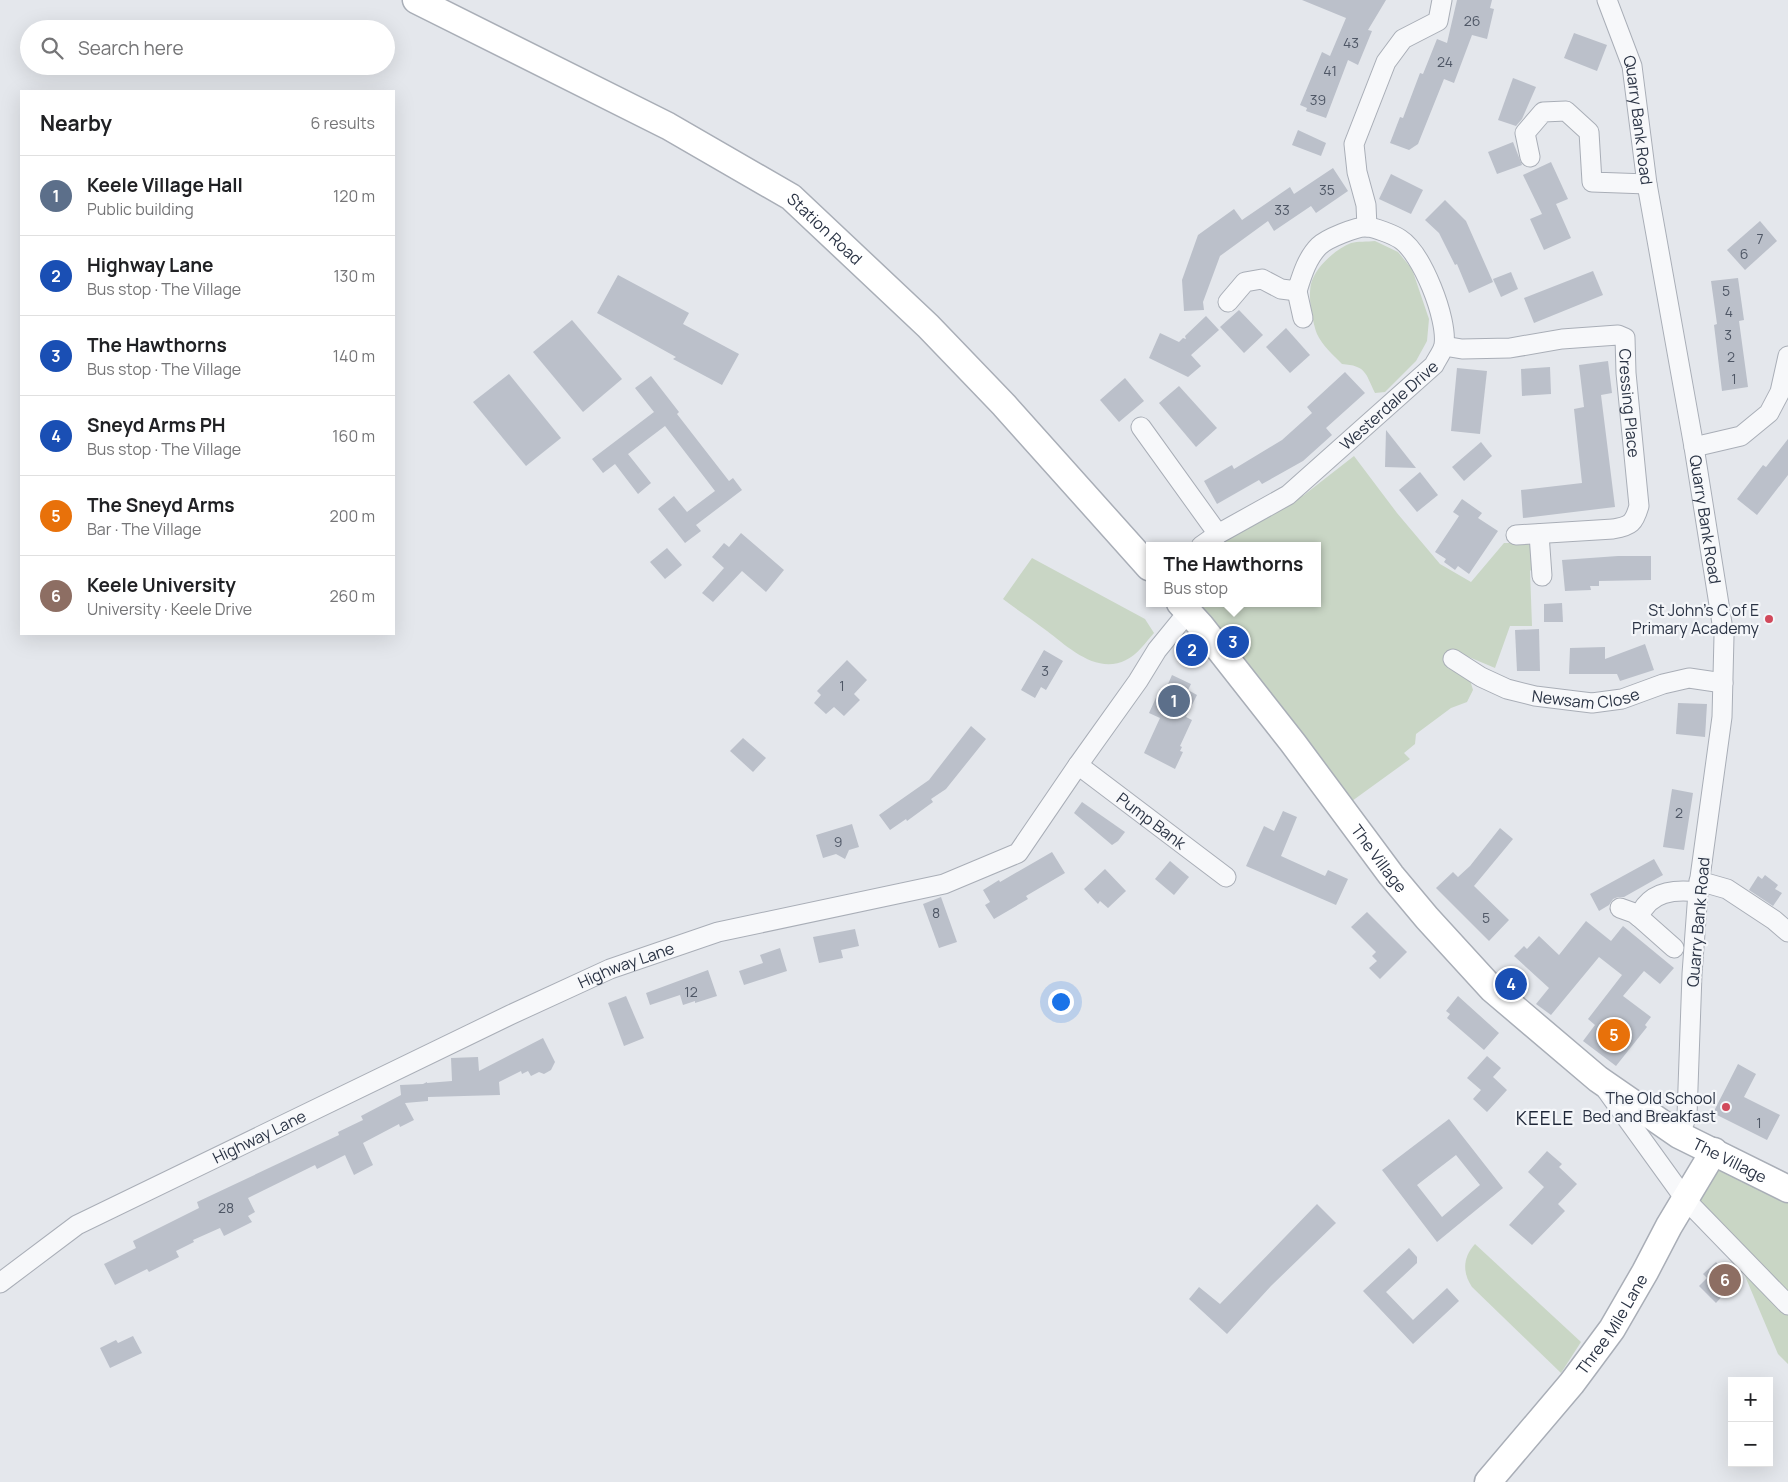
<!DOCTYPE html>
<html lang="en">
<head>
<meta charset="utf-8">
<style>
  body { margin:0; font-family:Manrope,sans-serif; background:#f2f2f2; color:#202124 }
  .controls { position:absolute; right:15px; bottom:15px; display:grid; overflow:hidden; border-radius:0px; box-shadow:0 5px 20px #0002 }
  .controls button { width:45px; height:45px; display:grid; place-items:center; padding:0; border:0; border-bottom:1px solid #e0e0e0; background:#fff; color:#202124; font:25px sans-serif }
  .you { position:absolute; left:1060px; top:1001px; width:18px; height:18px; margin:-12px; border:4px solid #fff; border-radius:50%; background:#1a73e8; box-shadow:0 0 0 8px #1a73e833 }
  .badge { display:grid; place-items:center; width:32px; height:32px; border-radius:50%; background:#b45309; color:#fff; font-size:16px; font-weight:700 }
  .pin { position:absolute; translate:-50% -50%; border:2px solid #fff; box-shadow:0 1px 5px #0006 }
  .popup { position:absolute; left:1146px; top:542px; width:175px; height:65px; box-sizing:border-box; display:grid; place-content:center; border-radius:0px; background:#fff; filter:drop-shadow(0 1px 4px #0005); font-size:16px; white-space:nowrap; color:#757577 }
  .popup b { font-size:19px; color:#202124 }
  .popup::after { content:''; position:absolute; left:50%; top:100%; margin-left:-10px; border:10px solid transparent; border-top-color:#fff }
  .list { margin:0; padding:0; list-style:none }
  h2 { display:flex; justify-content:space-between; align-items:center; height:65px; margin:0; padding:0 20px; font-size:21px }
  h2 small { font-size:16px; font-weight:400; color:#757577 }
  .list li { display:grid; grid-template-columns:32px 1fr auto; gap:15px; align-items:center; box-sizing:border-box; height:80px; padding:0 20px; border-top:1px solid #e0e0e0 }
  .list b { display:block; font-size:19px; white-space:nowrap }
  .list p { margin:0; font-size:16px; white-space:nowrap; color:#757577 }
  .list em { font-size:16px; font-style:normal; color:#757577 }
  .icon { flex:none; width:28px; height:28px; fill:none; stroke:currentColor; stroke-width:2; stroke-linecap:round; stroke-linejoin:round }
  .map { position:relative; flex:none; width:1788px; height:1482px; overflow:hidden }
  .search { position:absolute; background:#fff; box-shadow:0 5px 20px #0002; left:20px; top:20px; width:375px; height:55px; display:flex; align-items:center; gap:12px; box-sizing:border-box; padding:0 18px; border-radius:28px; color:#757577; font-size:19px }
  .panel { position:absolute; background:#fff; box-shadow:0 5px 20px #0002; left:20px; top:90px; width:375px; height:545px; border-radius:0px }
  .map>svg:first-child { display:block }
  .green { fill:#c9d6c5 }
  .building { fill:#bbc0ca; fill-rule:evenodd }
  .lines { fill:none; stroke-linecap:round; stroke-linejoin:round }
  .street-casing { stroke:#a9aeb7; stroke-width:21 }
  .secondary-casing { stroke:#a9aeb7; stroke-width:29 }
  .street { stroke:#f7f8fa; stroke-width:19 }
  .secondary { stroke:#fff; stroke-width:26 }
  .poi-dot { fill:#d1495b; stroke:#f4f6f9; stroke-width:2 }
  .labels { text-anchor:middle; dominant-baseline:central; stroke-width:4.5; stroke-linejoin:round; paint-order:stroke }
  .number-label { font-size:14px; fill:#4f5766 }
  .street-label { font-size:16px; fill:#2b3445; stroke:#f4f6f9 }
  .poi-label { font-size:16px; fill:#2b3445; stroke:#f4f6f9; text-anchor:end }
  .quarter-label { font-size:19px; letter-spacing:1px; fill:#1d2536; stroke:#f4f6f9 }
</style>
</head>
<body>
<div class="map">
<svg width="1788" height="1482" viewBox="0 0 1788 1482">
  <rect width="100%" height="100%" fill="#e4e7ec"/>
  <g class="green">
    <path d="M1375,241L1398,252L1412,269L1429,319L1427,341L1416,361L1385,392L1375,393C1365,372 1366,366 1342,364C1333,355 1322,345 1317,334C1312,320 1308,298 1311,284C1315,267 1336,249 1351,243C1358,241 1367,242 1375,241Z"/>
    <path d="M1354,456L1397,513L1440,564L1471,582L1504,543H1527L1534,549V567L1530,571L1532,626H1510L1495,668L1457,652L1448,668L1470,680L1473,690L1467,702L1451,708L1416,734L1415,744L1404,753L1410,759L1352,801L1197,603H1317V546H1216L1231,534L1304,495Z"/>
    <path d="M1032,558L1145,619L1154,633C1146,642 1137,655 1126,660C1097,675 1068,647 1047,631C1033,620 1017,610 1003,599Z"/>
    <path d="M1714,1151L1788,1189V1364L1778,1354L1734,1250L1685,1199Z"/>
    <path d="M1475,1244L1581,1342L1561,1373L1472,1287C1462,1272 1463,1257 1475,1244Z"/>
  </g>
  <g class="building">
    <path d="M1302,0H1386L1368,30L1372,31L1358,65L1348,60L1326,118L1306,111L1307,108L1300,105L1322,52L1330,56L1346,18Z"/>
    <path d="M1457,0H1492L1490,8L1494,9L1487,39L1472,35L1454,83L1444,79L1418,144L1409,150L1390,143L1400,117L1403,118L1420,73L1423,74L1437,39L1447,43Z"/>
    <path d="M1574,33L1607,45L1597,71L1564,58Z"/>
    <path d="M1513,78L1536,87L1522,119L1516,126L1498,120Z"/>
    <path d="M1298,130L1326,143L1321,156L1292,145Z"/>
    <path d="M1513,142L1522,165L1497,174L1488,152Z"/>
    <path d="M1551,162L1568,199L1556,204L1571,238L1544,250L1530,219L1542,214L1523,175Z"/>
    <path d="M1333,168L1348,191L1316,213L1311,206L1274,231L1268,221L1220,256L1203,302L1204,310L1184,311L1182,280L1198,235L1234,209L1242,220L1290,187L1294,194Z"/>
    <path d="M1391,174L1423,190L1411,214L1379,199Z"/>
    <path d="M1445,200L1466,221L1493,282L1469,293L1457,264L1455,265L1439,233L1425,220Z"/>
    <path d="M1760,221L1777,241L1745,270L1727,250Z"/>
    <path d="M1593,271L1603,295L1534,323L1524,298Z"/>
    <path d="M1511,272L1518,289L1501,297L1493,279Z"/>
    <path d="M618,275L689,313L683,324L739,354L722,385L673,359L676,357L597,313Z"/>
    <path d="M1738,278L1744,320L1739,321L1748,387L1722,391L1714,325L1717,324L1711,281Z"/>
    <path d="M1239,310L1263,335L1244,353L1220,327Z"/>
    <path d="M1206,316L1219,330L1191,355L1201,366L1188,377L1149,358L1160,333L1179,342L1183,338L1186,339L1185,336Z"/>
    <path d="M572,320L622,379L583,412L533,352Z"/>
    <path d="M1286,328L1310,355L1290,373L1266,347Z"/>
    <path d="M1608,361L1612,393L1601,395L1615,507L1523,518L1521,490L1582,483L1574,409L1584,407L1579,365Z"/>
    <path d="M1550,367L1551,394L1522,396L1521,369Z"/>
    <path d="M1457,368L1487,371L1480,434L1451,431Z"/>
    <path d="M1345,372L1365,393L1326,428L1332,435L1303,461L1262,484L1259,480L1217,504L1204,481L1232,465L1234,469L1282,440L1312,413L1307,407Z"/>
    <path d="M509,374L561,438L526,466L473,402Z"/>
    <path d="M651,376L679,412L677,414L729,481L733,478L742,490L696,525L701,531L685,543L658,509L674,496L687,512L715,491L665,426L628,454L651,483L638,494L615,464L603,473L592,459L654,412L635,388Z"/>
    <path d="M1125,378L1144,401L1119,422L1100,400Z"/>
    <path d="M1179,386L1217,428L1196,447L1159,403Z"/>
    <path d="M1386,430L1416,468L1385,467Z"/>
    <path d="M1788,439V475L1757,515L1737,499L1763,465L1766,467Z"/>
    <path d="M1481,442L1492,456L1464,481L1452,467Z"/>
    <path d="M1420,472L1438,495L1417,512L1399,490Z"/>
    <path d="M1462,499L1482,513L1478,518L1498,531L1469,574L1458,566L1455,570L1444,562L1446,559L1435,552L1459,516L1453,512Z"/>
    <path d="M741,533L784,570L766,592L742,571L713,602L702,593L724,568L712,557L724,543L729,547Z"/>
    <path d="M667,548L682,565L665,579L650,562Z"/>
    <path d="M1618,556H1651V580L1599,581V586H1590L1591,590L1565,591L1562,560Z"/>
    <path d="M1562,603L1563,622H1544V604Z"/>
    <path d="M1539,629L1540,671H1517L1515,630Z"/>
    <path d="M1645,644L1654,670L1620,681L1617,674H1569L1570,648L1605,647V659Z"/>
    <path d="M1044,650L1063,661L1046,690L1041,687L1035,698L1021,690Z"/>
    <path d="M847,660L867,680L854,694L860,700L844,716L834,707L826,714L814,703L821,695L817,691Z"/>
    <path d="M1172,675L1191,684L1188,690L1197,695L1186,717L1192,720L1180,746L1182,747L1180,751L1183,752L1175,769L1144,753L1160,718L1149,713L1160,689L1165,691Z"/>
    <path d="M1678,703L1707,704L1705,737L1676,734Z"/>
    <path d="M971,726L986,739L946,789L931,799L933,802L907,821L906,819L890,830L879,815L929,780Z"/>
    <path d="M743,738L766,758L753,772L730,751Z"/>
    <path d="M1672,789L1693,793L1684,850L1663,847Z"/>
    <path d="M1082,802L1125,832L1118,841L1112,845L1074,813Z"/>
    <path d="M1283,811L1297,817L1281,856L1325,876L1328,870L1348,879L1336,905L1246,866L1264,826L1274,831Z"/>
    <path d="M852,824L859,847L849,850L845,859L836,854L823,858L816,835Z"/>
    <path d="M1500,828L1513,839L1474,886L1509,920L1489,941L1436,888L1453,872L1458,877L1470,866Z"/>
    <path d="M1052,852L1065,873L1026,896L1028,899L994,919L985,905L990,902L983,890L999,880L1000,882Z"/>
    <path d="M1654,859L1663,875L1624,897H1618L1613,899L1609,905L1599,911L1590,894Z"/>
    <path d="M1170,861L1189,877L1174,895L1155,879Z"/>
    <path d="M1105,869L1126,891L1108,908L1100,901L1098,904L1084,889Z"/>
    <path d="M1765,875L1778,885L1775,889L1782,893L1773,906L1749,890L1758,876L1762,879Z"/>
    <path d="M941,897L957,942L939,948L923,904Z"/>
    <path d="M1367,912L1407,952L1380,979L1369,968L1377,961L1372,956L1376,952L1351,927Z"/>
    <path d="M1586,921L1611,941L1623,926L1674,968L1660,984L1644,971L1623,996L1651,1017L1645,1025L1647,1027L1616,1066L1583,1041L1595,1025L1588,1019L1622,975L1599,957L1551,1015L1536,1004L1549,988L1514,956L1524,946L1527,949L1539,936L1559,955Z"/>
    <path d="M855,929L859,946L841,950L843,958L819,963L813,937Z"/>
    <path d="M780,948L787,971L744,985L739,971L763,963L760,955Z"/>
    <path d="M708,970L717,996L695,1003V1001L683,1005L680,995L650,1005L646,993Z"/>
    <path d="M626,996L644,1038L624,1046L608,1003Z"/>
    <path d="M1458,996L1499,1033L1484,1050L1447,1018L1450,1014L1446,1011Z"/>
    <path d="M543,1038L555,1062L551,1070L544,1074L539,1072L531,1076L528,1071L522,1074L521,1071L499,1082L500,1095L428,1097V1101L405,1103L414,1120L400,1127L399,1124L363,1143L373,1165L354,1175L345,1155L317,1169L315,1165L248,1198L255,1212L248,1216L252,1222L224,1236L220,1228L193,1240L194,1242L176,1251L179,1257L149,1272L147,1269L115,1285L104,1264L136,1248L133,1241L199,1208L197,1202L339,1135L338,1132L363,1120L361,1116L401,1095L400,1085L423,1084L427,1082V1083L452,1081L451,1058L478,1057L479,1071Z"/>
    <path d="M1487,1056L1501,1068L1493,1077L1507,1090L1487,1112L1473,1099L1481,1090L1467,1078Z"/>
    <path d="M1738,1064L1756,1074L1744,1097L1780,1115L1767,1140L1713,1113Z"/>
    <path d="M1449,1119L1503,1188L1437,1242L1382,1170ZM1456,1155L1480,1185L1442,1217L1417,1185Z"/>
    <path d="M1547,1151L1562,1164L1559,1167L1577,1184L1558,1204L1565,1211L1532,1245L1509,1225L1544,1187L1528,1172Z"/>
    <path d="M1317,1204L1336,1223L1271,1286L1227,1334L1189,1299L1199,1287L1220,1304Z"/>
    <path d="M1409,1248L1417,1257V1263L1386,1292L1413,1320L1447,1288L1459,1301L1413,1344L1363,1291Z"/>
    <path d="M1716,1262L1740,1287L1729,1297L1725,1293L1716,1303L1699,1286L1707,1278L1703,1274Z"/>
    <path d="M133,1336L142,1353L110,1368L100,1348L116,1340L118,1343Z"/>
  </g>
  <g class="lines">
    <g class="street-casing">
      <g id="street">
        <path id="s1" d="M1607,0L1632,66L1647,184L1694,447L1724,636L1722,717L1698,892L1692,974L1687,1116L1679,1135"/>
        <path d="M1530,157L1525,133L1543,112L1566,111L1589,132L1592,182L1647,184"/>
        <path d="M1367,227L1366,205L1357,172L1354,144L1386,62L1403,39L1438,21L1442,0"/>
        <path d="M1297,291L1303,318"/>
        <path id="s2" d="M1444,346L1462,349L1510,348L1562,339L1618,335L1625,338L1626,373L1639,506C1634,523 1631,526 1613,529L1516,535"/>
        <path d="M1141,427L1218,534"/>
        <path d="M1694,447L1741,436L1769,413L1780,392L1788,356"/>
        <path d="M1539,534L1542,576"/>
        <path id="s3" d="M1201,546L1218,534L1288,495L1434,365C1437,359 1443,351 1444,345C1448,319 1422,253 1400,239C1394,235 1374,227 1367,227C1357,226 1326,239 1319,246C1307,258 1302,275 1297,291L1281,289L1262,279L1245,282L1228,302"/>
        <path id="s4" d="M1453,659L1481,677L1507,689L1535,696L1592,703L1622,699L1663,684L1689,678L1723,683"/>
        <path id="s5" d="M1078,765L1226,877"/>
        <path d="M1699,881L1727,889L1774,920L1788,932"/>
        <path d="M1620,908L1634,913L1639,917"/>
        <path d="M1674,948L1639,917C1649,891 1675,889 1698,892"/>
        <path d="M1607,1091L1685,1199L1788,1305"/>
        <path id="s6" d="M0,1283L77,1225L510,1015L610,969L718,932L944,884L1018,853L1078,765L1138,681L1157,650L1188,612"/>
      </g>
    </g>
    <g class="secondary-casing">
      <g id="secondary">
        <path id="s7" d="M416,0L668,126L791,197L928,326L1004,405L1149,567"/>
        <path id="s8" d="M1180,603L1201,626L1293,743L1391,875L1427,918L1492,989L1598,1079L1679,1135L1788,1189"/>
        <path id="s9" d="M1488,1482L1572,1383L1612,1329L1645,1272L1669,1226L1714,1151"/>
      </g>
    </g>
    <use href="#street" class="street"/>
    <use href="#secondary" class="secondary"/>
  </g>
  <g class="poi-dot">
    <circle cx="1769" cy="619" r="5"/>
    <circle cx="1726" cy="1107" r="5"/>
  </g>
  <g class="labels">
    <g class="number-label">
      <text x="1472" y="20">26</text>
      <text x="1351" y="42">43</text>
      <text x="1445" y="61">24</text>
      <text x="1330" y="70">41</text>
      <text x="1318" y="99">39</text>
      <text x="1327" y="189">35</text>
      <text x="1282" y="209">33</text>
      <text x="1760" y="238">7</text>
      <text x="1744" y="253">6</text>
      <text x="1726" y="290">5</text>
      <text x="1729" y="311">4</text>
      <text x="1728" y="334">3</text>
      <text x="1731" y="356">2</text>
      <text x="1734" y="378">1</text>
      <text x="1045" y="670">3</text>
      <text x="842" y="685">1</text>
      <text x="1679" y="812">2</text>
      <text x="838" y="841">9</text>
      <text x="936" y="912">8</text>
      <text x="1486" y="917">5</text>
      <text x="691" y="991">12</text>
      <text x="1759" y="1122">1</text>
      <text x="226" y="1207">28</text>
    </g>
    <g class="street-label">
      <text stroke="none"><textPath href="#s1" startOffset="125">Quarry Bank Road</textPath></text>
      <text stroke="none"><textPath href="#s7" startOffset="470">Station Road</textPath></text>
      <text stroke="none"><textPath href="#s2" startOffset="248">Cressing Place</textPath></text>
      <text stroke="none"><textPath href="#s3" startOffset="236">Westerdale Drive</textPath></text>
      <text stroke="none"><textPath href="#s1" startOffset="530">Quarry Bank Road</textPath></text>
      <text stroke="none"><textPath href="#s4" startOffset="142">Newsam Close</textPath></text>
      <text stroke="none"><textPath href="#s5" startOffset="92">Pump Bank</textPath></text>
      <text stroke="none"><textPath href="#s8" startOffset="324">The Village</textPath></text>
      <text transform="translate(1698 922) rotate(-85)">Quarry Bank Road</text>
      <text stroke="none"><textPath href="#s6" startOffset="704">Highway Lane</textPath></text>
      <text stroke="none"><textPath href="#s6" startOffset="299">Highway Lane</textPath></text>
      <text stroke="none"><textPath href="#s8" startOffset="791">The Village</textPath></text>
      <text stroke="none"><textPath href="#s9" startOffset="201">Three Mile Lane</textPath></text>
    </g>
    <g class="poi-label">
      <text x="1759" y="610">St John's C of E<tspan x="1759" dy="18">Primary Academy</tspan></text>
      <text x="1716" y="1098">The Old School<tspan x="1716" dy="18">Bed and Breakfast</tspan></text>
    </g>
    <g class="quarter-label">
      <text x="1545" y="1118">KEELE</text>
    </g>
  </g>
</svg>
<div class="controls">
<button>+</button>
<button>−</button>
</div>
<div class="you"></div>
<div class="pin badge" style="left:1174px;top:701px;background:#5c6f8a">1</div>
<div class="pin badge" style="left:1192px;top:650px;background:#1a4fb4">2</div>
<div class="pin badge" style="left:1233px;top:642px;background:#1a4fb4">3</div>
<div class="popup"><b>The Hawthorns</b>Bus stop</div>
<div class="pin badge" style="left:1511px;top:984px;background:#1a4fb4">4</div>
<div class="pin badge" style="left:1614px;top:1035px;background:#e8710a">5</div>
<div class="pin badge" style="left:1725px;top:1280px;background:#8d6e63">6</div>
<div class="search"><svg class="icon" aria-label="search" viewBox="0 0 24 24"><circle cx="10" cy="10" r="6"/><path d="M15 15l6 6"/></svg>Search here</div>
<section class="panel">
<h2>Nearby<small>6 results</small></h2>
<ul class="list">
<li><span class="badge" style="background:#5c6f8a">1</span><div><b>Keele Village Hall</b><p>Public building</p></div><em>120 m</em></li>
<li><span class="badge" style="background:#1a4fb4">2</span><div><b>Highway Lane</b><p>Bus stop · The Village</p></div><em>130 m</em></li>
<li><span class="badge" style="background:#1a4fb4">3</span><div><b>The Hawthorns</b><p>Bus stop · The Village</p></div><em>140 m</em></li>
<li><span class="badge" style="background:#1a4fb4">4</span><div><b>Sneyd Arms PH</b><p>Bus stop · The Village</p></div><em>160 m</em></li>
<li><span class="badge" style="background:#e8710a">5</span><div><b>The Sneyd Arms</b><p>Bar · The Village</p></div><em>200 m</em></li>
<li><span class="badge" style="background:#8d6e63">6</span><div><b>Keele University</b><p>University · Keele Drive</p></div><em>260 m</em></li>
</ul>
</section>
</div>
</body>
</html>
